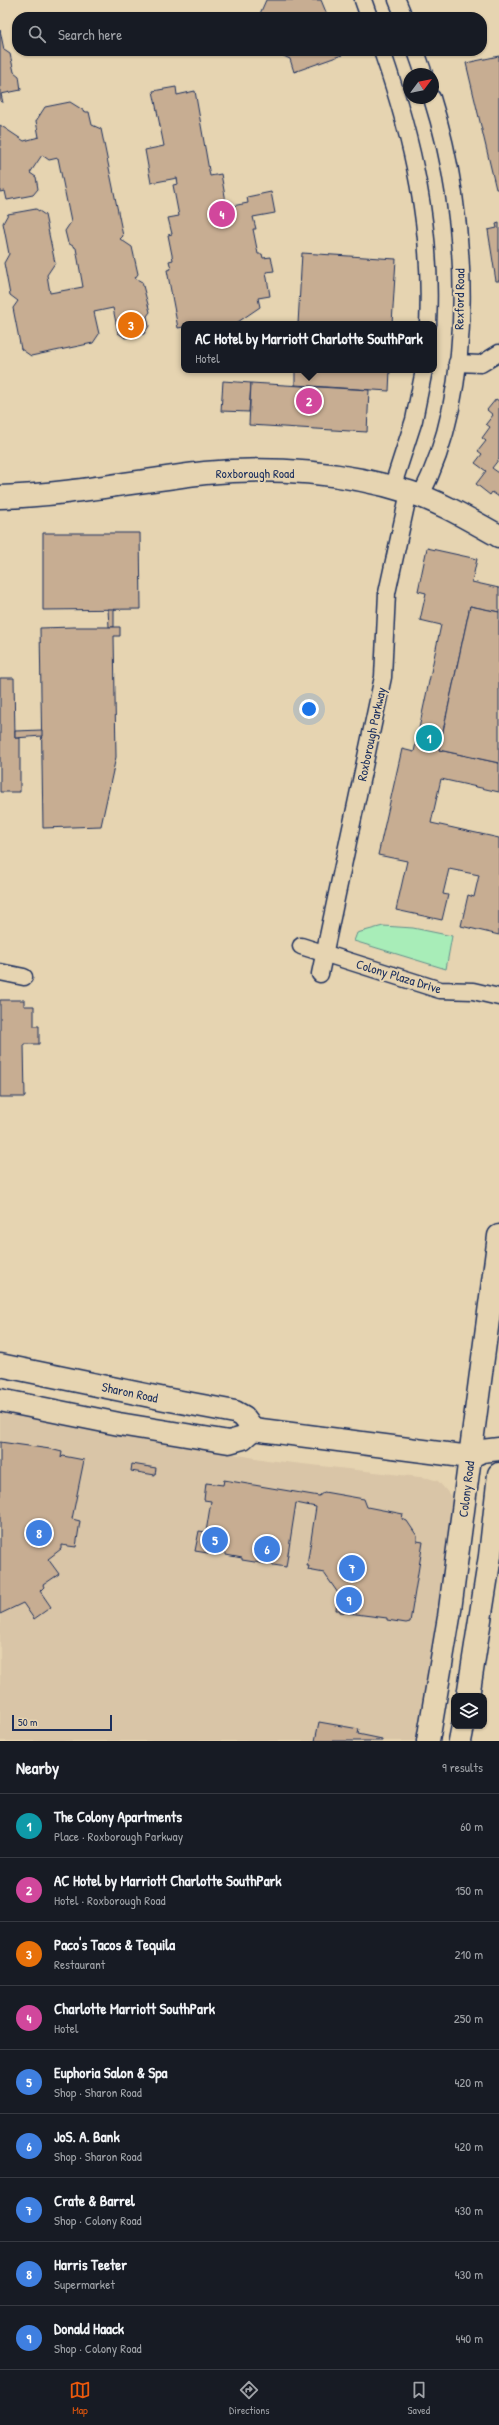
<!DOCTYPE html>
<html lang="en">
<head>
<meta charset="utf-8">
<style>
  body { margin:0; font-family:"Patrick Hand",sans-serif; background:#20242c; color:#f1f3f6 }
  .controls { position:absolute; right:12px; bottom:12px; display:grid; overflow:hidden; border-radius:8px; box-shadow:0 1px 3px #0004 }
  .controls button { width:36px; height:36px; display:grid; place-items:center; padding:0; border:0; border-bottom:1px solid #363941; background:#171b24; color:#f1f3f6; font:20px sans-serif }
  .compass { position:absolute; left:403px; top:68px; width:36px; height:36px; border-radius:50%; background:#171b24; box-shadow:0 1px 3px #0004; rotate:58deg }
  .scale { position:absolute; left:12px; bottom:10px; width:100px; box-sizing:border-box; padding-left:4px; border:2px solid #1b2f5e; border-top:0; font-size:11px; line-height:14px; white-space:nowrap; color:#1b2f5e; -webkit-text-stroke:3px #e6d4b1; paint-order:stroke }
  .you { position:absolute; left:309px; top:709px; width:14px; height:14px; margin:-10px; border:3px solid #fff; border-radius:50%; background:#1a73e8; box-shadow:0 0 0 6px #1a73e833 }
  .badge { display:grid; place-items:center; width:26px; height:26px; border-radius:50%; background:#ea580c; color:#fff; font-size:13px; font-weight:700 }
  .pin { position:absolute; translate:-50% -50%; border:2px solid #fff; box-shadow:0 1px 4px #0006 }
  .popup { position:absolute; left:181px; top:321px; width:256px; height:52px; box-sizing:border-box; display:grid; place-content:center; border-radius:8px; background:#171b24; filter:drop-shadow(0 1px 3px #0005); font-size:13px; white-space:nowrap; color:#9ea1a6 }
  .popup b { font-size:15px; color:#f1f3f6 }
  .popup::after { content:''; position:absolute; left:50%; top:100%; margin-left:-8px; border:8px solid transparent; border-top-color:#171b24 }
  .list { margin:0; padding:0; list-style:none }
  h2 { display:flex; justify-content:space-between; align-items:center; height:52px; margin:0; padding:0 16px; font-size:17px }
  h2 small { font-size:13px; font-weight:400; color:#9ea1a6 }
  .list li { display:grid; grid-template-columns:26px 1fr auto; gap:12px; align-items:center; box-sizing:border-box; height:64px; padding:0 16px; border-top:1px solid #363941 }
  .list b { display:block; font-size:15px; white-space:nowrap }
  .list p { margin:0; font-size:13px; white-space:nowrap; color:#9ea1a6 }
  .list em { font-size:13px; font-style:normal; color:#9ea1a6 }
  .icon { flex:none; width:22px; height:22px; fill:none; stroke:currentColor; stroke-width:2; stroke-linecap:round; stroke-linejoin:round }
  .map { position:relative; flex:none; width:499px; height:1741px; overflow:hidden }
  .search { position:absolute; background:#171b24; box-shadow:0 1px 3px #0004; left:12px; right:12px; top:12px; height:44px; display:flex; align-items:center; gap:10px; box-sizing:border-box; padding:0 14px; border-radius:16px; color:#9ea1a6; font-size:15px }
  .sheet { height:628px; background:#171b24 }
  nav { display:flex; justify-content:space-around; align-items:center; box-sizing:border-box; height:56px; border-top:1px solid #363941; background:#171b24; font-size:11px; color:#9ea1a6 }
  nav a { display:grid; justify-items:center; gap:2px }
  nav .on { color:#ea580c }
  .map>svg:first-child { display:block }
  .built { fill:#d9c5a7 }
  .green { fill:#a8edb8; stroke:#628e8b }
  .building { fill:#c7ad92; stroke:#1b2f5e }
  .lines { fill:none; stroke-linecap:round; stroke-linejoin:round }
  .street-casing { stroke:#1b2f5e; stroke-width:19 }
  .secondary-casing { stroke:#1b2f5e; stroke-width:25 }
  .street { stroke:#e6d4b1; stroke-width:16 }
  .secondary { stroke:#e6d4b1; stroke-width:22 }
  .labels { text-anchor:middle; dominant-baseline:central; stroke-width:4; stroke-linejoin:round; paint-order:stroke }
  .street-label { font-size:13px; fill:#1b2f5e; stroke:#e6d4b1 }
</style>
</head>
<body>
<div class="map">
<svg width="499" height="1741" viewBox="0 0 499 1741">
  <rect width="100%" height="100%" fill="#e6d4b1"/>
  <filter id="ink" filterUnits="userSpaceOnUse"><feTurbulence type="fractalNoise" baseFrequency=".025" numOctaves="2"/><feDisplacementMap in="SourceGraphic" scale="8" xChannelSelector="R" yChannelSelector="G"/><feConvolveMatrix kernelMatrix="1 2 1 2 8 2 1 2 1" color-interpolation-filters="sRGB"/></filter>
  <g filter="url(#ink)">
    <path class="built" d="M0,1412L267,1460L428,1478L438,1481L450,1495L454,1506V1518L419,1741H0Z"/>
    <path class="green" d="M383,926L413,928L452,936L446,969L354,941L357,933Z"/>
    <g class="building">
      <path d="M266,0H321L328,17H262L259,16Z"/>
      <path d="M0,30L4,50L10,54L14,72L19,76L21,90L1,94L3,103L0,101Z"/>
      <path d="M273,51H340L342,55L294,72L290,59Z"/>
      <path d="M499,56V189H496L466,63Z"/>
      <path d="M176,87L177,95L195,91L210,176L221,174L227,207L248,203L247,197L271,192L275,213L253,217L256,229H253L258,254H262L263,258L271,257L274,271L266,272L270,296L258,298L260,307L235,324H184V327L178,328L167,270L171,269L169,261L173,260L168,235L172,234L168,218L179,216L173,185L178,184L177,178L151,183L145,150L164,146L153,91Z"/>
      <path d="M70,102L86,112H89L92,125L101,129L123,236L120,239L132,247L138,274L135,278L142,282L150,312L147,316L149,326L144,334L125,338L118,333L113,308L94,312L99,334L93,343L31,356L21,349L13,308L18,301L10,295L4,263L9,254L3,223L8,214L36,209L45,215L55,263L47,275L50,293L83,287L76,248L68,243L65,231L71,222L58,158L49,160L42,155L30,173L36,177L38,189L33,195L7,200L5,191L0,192V125L24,141L39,137L36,121L45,107Z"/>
      <path d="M499,223V281H496L488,230L497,228L496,224Z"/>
      <path d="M302,253L396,259L392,324H298Z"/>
      <path d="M295,370H390L389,391L295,385Z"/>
      <path d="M223,381L251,383L249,412L221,411Z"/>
      <path d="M251,383L369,390L367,432L249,425Z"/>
      <path d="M496,399L499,401V459L492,468L499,473V497L492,492L490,495L476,484L486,471L475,463L482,454L478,451L486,441L482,438L490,427L486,424L493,415L487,410Z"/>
      <path d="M43,533H140L141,609L43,610Z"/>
      <path d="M427,548L477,559L472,582L499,588V612L470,606L439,750L499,763V792L441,779L431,823L499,838V935L461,926L468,895L474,897L479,875L449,869L443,894L448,895L442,920L396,910L407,861L378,855L402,749L414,752L441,625L420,620L426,593L418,591Z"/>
      <path d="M470,606L499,612V763L439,750Z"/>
      <path d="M108,609H114V627H109Z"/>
      <path d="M73,627H120V636H114L116,757L101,826L43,828L40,628Z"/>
      <path d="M0,678H14L15,738H20V792H0Z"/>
      <path d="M42,730V736L15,738V731Z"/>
      <path d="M0,1000H24V1006H34V1026H39V1044H24L25,1097H0Z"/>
      <path d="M0,1442L50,1449L62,1452L61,1458L63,1456L84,1460L72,1519L80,1521L76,1547L61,1545V1549L48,1559L59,1574L43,1585L44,1587L40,1591L51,1607L34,1619L23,1603L0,1614Z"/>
      <path d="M132,1464L156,1468L155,1475L131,1471Z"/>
      <path d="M224,1480L319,1496L324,1492L364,1499L367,1507L403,1514L402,1519L407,1521L417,1536V1541L423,1542L410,1622L406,1623L387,1620V1618L340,1612V1610H336L338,1593L324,1573L308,1570L309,1566H307L316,1507L296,1503L286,1567L242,1560V1558L226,1555V1553L215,1551L214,1554L195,1551L199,1531L206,1532L211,1501L204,1500L206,1483L223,1485Z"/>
      <path d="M319,1722L359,1729L358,1734L382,1739V1741H315Z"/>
    </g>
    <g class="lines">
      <g class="street-casing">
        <g id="street">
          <path d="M363,0L369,17"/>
          <path d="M397,0L404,17"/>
          <path d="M382,51C413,140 433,229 428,324"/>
          <path d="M416,51L424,74"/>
          <path d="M457,363L481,364L499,353"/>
          <path d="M392,488L414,420L424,370"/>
          <path d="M420,497C478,386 469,214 432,98"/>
          <path d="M301,946L440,990L473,991L499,997"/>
          <path d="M0,972L24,977"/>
          <path d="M320,974L383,677L387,593L409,492"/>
        </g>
      </g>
      <g class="secondary-casing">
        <g id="secondary">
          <path d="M0,497C69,495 136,481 205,473C272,466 345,472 409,492C441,502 470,520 499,536"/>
          <path d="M0,1365L165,1399L235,1412L244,1417L253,1429"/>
          <path d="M0,1400L119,1424L229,1442L243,1438L253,1429"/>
          <path d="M253,1429L470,1457L482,1451L499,1449"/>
          <path d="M468,1696L490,1556L499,1474"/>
          <path d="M428,1741L449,1617L499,1236"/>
          <path d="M460,1741L463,1726"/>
        </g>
      </g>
      <use href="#street" class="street"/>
      <use href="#secondary" class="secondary"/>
    </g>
  </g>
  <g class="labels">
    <g class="street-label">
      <text transform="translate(459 299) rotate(-89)">Rexford Road</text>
      <text x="255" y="473">Roxborough Road</text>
      <text transform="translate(371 734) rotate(-78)">Roxborough Parkway</text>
      <text transform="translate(399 976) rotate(17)">Colony Plaza Drive</text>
      <text transform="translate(130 1392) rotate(12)">Sharon Road</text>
      <text transform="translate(466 1489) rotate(-83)">Colony Road</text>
    </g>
  </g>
</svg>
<div class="controls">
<button><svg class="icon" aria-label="layers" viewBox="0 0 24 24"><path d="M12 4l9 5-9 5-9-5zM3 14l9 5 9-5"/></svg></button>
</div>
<svg class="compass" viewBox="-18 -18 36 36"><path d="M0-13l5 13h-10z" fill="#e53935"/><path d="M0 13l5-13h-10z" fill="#9ea1a6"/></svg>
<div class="scale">50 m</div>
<div class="you"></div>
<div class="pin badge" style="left:429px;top:738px;background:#0f9aa8">1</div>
<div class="pin badge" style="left:309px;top:401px;background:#d1479c">2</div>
<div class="popup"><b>AC Hotel by Marriott Charlotte SouthPark</b>Hotel</div>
<div class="pin badge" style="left:131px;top:325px;background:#e8710a">3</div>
<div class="pin badge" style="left:222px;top:214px;background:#d1479c">4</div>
<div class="pin badge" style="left:215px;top:1540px;background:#3f7fe0">5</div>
<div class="pin badge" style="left:267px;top:1549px;background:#3f7fe0">6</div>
<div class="pin badge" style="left:352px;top:1568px;background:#3f7fe0">7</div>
<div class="pin badge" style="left:39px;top:1533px;background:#3f7fe0">8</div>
<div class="pin badge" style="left:349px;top:1600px;background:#3f7fe0">9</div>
<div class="search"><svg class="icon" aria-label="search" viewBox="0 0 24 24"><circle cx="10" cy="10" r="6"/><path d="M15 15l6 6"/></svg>Search here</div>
</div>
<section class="sheet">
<h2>Nearby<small>9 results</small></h2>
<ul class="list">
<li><span class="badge" style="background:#0f9aa8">1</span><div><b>The Colony Apartments</b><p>Place · Roxborough Parkway</p></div><em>60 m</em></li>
<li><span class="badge" style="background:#d1479c">2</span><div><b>AC Hotel by Marriott Charlotte SouthPark</b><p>Hotel · Roxborough Road</p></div><em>150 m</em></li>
<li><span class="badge" style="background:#e8710a">3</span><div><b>Paco's Tacos &amp; Tequila</b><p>Restaurant</p></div><em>210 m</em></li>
<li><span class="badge" style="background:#d1479c">4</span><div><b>Charlotte Marriott SouthPark</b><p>Hotel</p></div><em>250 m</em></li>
<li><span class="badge" style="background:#3f7fe0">5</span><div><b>Euphoria Salon &amp; Spa</b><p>Shop · Sharon Road</p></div><em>420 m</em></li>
<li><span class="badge" style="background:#3f7fe0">6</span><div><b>JoS. A. Bank</b><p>Shop · Sharon Road</p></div><em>420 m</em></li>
<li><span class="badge" style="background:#3f7fe0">7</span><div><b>Crate &amp; Barrel</b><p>Shop · Colony Road</p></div><em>430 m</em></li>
<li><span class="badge" style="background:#3f7fe0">8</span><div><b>Harris Teeter</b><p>Supermarket</p></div><em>430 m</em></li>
<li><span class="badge" style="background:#3f7fe0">9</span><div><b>Donald Haack</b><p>Shop · Colony Road</p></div><em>440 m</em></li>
</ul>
</section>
<nav>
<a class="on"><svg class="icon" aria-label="map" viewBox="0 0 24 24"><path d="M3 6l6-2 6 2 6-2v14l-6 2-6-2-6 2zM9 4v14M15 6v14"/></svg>Map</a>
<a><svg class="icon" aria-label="directions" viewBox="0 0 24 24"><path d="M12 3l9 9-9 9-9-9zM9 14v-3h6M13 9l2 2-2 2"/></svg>Directions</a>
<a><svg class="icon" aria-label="saved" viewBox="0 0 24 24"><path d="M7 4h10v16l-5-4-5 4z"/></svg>Saved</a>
</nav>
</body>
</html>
